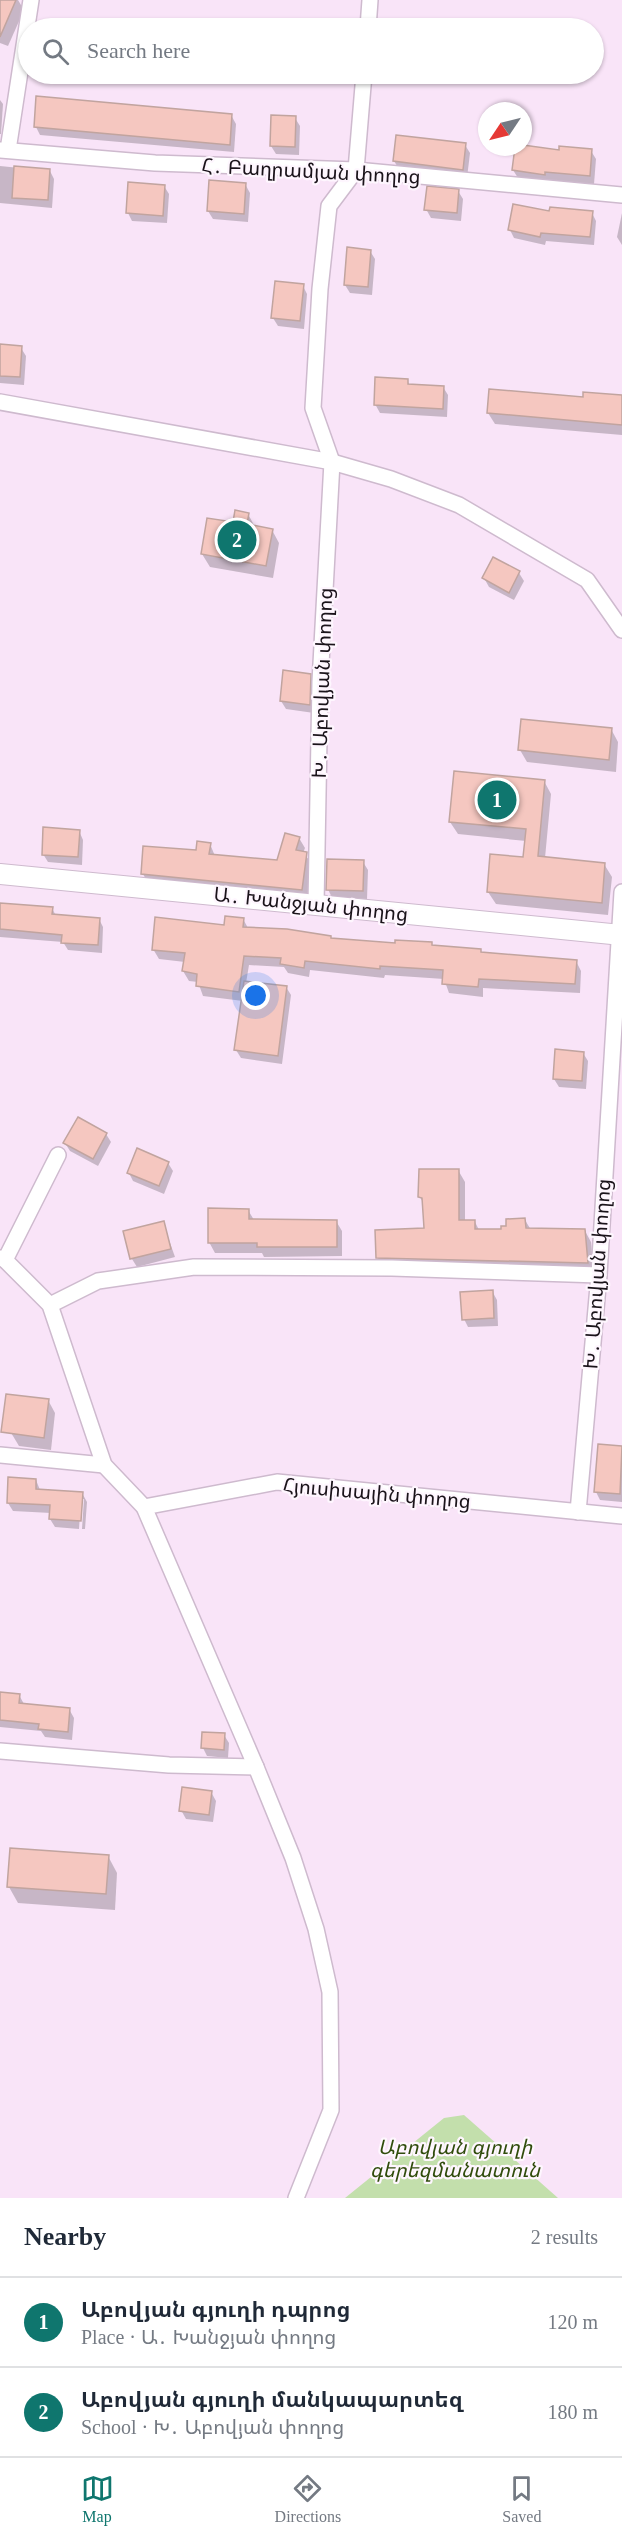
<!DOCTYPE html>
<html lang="en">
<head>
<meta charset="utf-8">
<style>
  body { margin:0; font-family:"Times New Roman","Noto Sans Armenian",serif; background:#f6f6f7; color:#1f2937 }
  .compass { position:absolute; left:478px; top:102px; width:54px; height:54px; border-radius:50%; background:#fff; box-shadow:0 2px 4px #0004; rotate:235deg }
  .you { position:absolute; left:256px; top:996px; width:21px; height:21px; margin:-15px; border:4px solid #fff; border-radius:50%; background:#1a73e8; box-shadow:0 0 0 9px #1a73e833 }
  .badge { display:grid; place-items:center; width:39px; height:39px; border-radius:50%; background:#0f766e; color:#fff; font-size:20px; font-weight:700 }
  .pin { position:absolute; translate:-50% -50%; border:3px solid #fff; box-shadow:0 2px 6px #0006 }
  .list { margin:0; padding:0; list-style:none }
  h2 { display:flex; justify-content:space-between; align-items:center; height:78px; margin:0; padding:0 24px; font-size:26px }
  h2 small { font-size:20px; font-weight:400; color:#747a83 }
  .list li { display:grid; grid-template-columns:39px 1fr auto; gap:18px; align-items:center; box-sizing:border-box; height:90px; padding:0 24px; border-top:2px solid #e0e1e3 }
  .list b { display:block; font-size:22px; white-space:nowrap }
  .list p { margin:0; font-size:20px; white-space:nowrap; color:#747a83 }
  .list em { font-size:20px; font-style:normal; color:#747a83 }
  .icon { flex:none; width:33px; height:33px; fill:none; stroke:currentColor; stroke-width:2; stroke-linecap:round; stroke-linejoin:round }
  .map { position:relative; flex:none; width:622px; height:2198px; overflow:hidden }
  .search { position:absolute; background:#fff; box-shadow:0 2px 4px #0004; left:18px; right:18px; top:18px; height:66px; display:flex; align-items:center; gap:15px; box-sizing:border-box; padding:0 21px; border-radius:33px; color:#747a83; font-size:22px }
  .sheet { height:258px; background:#fff }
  nav { display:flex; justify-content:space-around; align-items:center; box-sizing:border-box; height:84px; border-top:2px solid #e0e1e3; background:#fff; font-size:16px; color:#747a83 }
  nav a { display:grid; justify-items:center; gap:3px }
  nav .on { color:#0f766e }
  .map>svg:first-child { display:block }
  .green { fill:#c3dfac }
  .shadow { fill:#0003 }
  .building { fill:#f5c7c0; stroke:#c1a49f; stroke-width:1.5 }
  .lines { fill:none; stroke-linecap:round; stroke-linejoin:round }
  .minor-casing { stroke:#cebace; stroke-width:18 }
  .tertiary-casing { stroke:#cebace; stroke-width:22 }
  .minor { stroke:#fff; stroke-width:15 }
  .tertiary { stroke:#fff; stroke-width:20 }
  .labels { text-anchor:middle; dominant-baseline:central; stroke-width:4.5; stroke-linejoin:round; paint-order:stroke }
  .street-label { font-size:20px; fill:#1a131a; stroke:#fef6fe }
  .park-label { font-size:20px; font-style:italic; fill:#304c0c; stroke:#fef6fe }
</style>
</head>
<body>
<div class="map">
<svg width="622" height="2198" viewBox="0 0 622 2198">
  <rect width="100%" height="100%" fill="#f9e4f8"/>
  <path class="green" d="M464,2115L558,2198H345L444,2118Z"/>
  <g class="shadow">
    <path d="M0,0H18L24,10L8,46L0,43Z"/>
    <path d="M0,100L3,104L1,134H0Z"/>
    <path d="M231,115L236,124L234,152L40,135L36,127Z"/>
    <path d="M295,118L300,126L299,155L276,154L271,146Z"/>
    <path d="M465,145L470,153L467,178L399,169L394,161Z"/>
    <path d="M560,151H591L596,159L594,184L518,178L513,170Z"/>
    <path d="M0,166L50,171L54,179L52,208L0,203Z"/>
    <path d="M245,184L250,193L248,222L213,219L208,211Z"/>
    <path d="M164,186L169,194L167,223L132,221L128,213Z"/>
    <path d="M458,191L463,199L461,221L431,218L426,209Z"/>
    <path d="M551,213H592L596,221L594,245L546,241L545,245L514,238L510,230Z"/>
    <path d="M622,213V245L617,237Z"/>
    <path d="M370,251L375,259L372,295L350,293L345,285Z"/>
    <path d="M303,286L307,294L304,329L278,326L273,318Z"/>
    <path d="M0,346L21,348L26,356L24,385L0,383Z"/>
    <path d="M407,380L410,386L443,387L448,395L447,417L380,413L375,404Z"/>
    <path d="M622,397V435L495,424L488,413L584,399Z"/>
    <path d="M248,514L255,527L272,530L279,543L273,578L210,567L202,554Z"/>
    <path d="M494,559L519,573L524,581L514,600L489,587L484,578Z"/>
    <path d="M310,675L315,684L314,713L286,709L281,701Z"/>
    <path d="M611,729L618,742L616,772L527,762L520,750Z"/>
    <path d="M544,781L551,794L545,858L604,864L612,877L608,915L496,904L488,892L525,859L526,841L458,834L450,822Z"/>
    <path d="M79,831L83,840L82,865L48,862L43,854Z"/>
    <path d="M299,838L305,848L303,853L312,863L307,899L148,883L143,874L210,844L215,856L278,861Z"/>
    <path d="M363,862L368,870L367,899L332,898L328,889Z"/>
    <path d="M0,903L52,908L56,916L99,919L103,927L102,953L68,950L63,942L0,937Z"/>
    <path d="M243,919L248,928L332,940L433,946L482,954L576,961L581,971L580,993L483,988V997L449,993L444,979L385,975L384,978L310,970L309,977L288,973L284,967L249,965L246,983L286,987L291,995L282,1064L241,1058L236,1050L243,1001L203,996L198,982L189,981L183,971L185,962L159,959L153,949Z"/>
    <path d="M583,1053L588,1061L586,1089L559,1087L554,1079Z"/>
    <path d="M106,1134L111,1142L98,1166L70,1151L65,1143Z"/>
    <path d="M168,1163L173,1171L164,1194L133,1181L129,1173Z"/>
    <path d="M458,1170L465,1182V1222H475L479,1230L503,1231L525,1220L531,1230L585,1231L591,1242L594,1274L384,1269L378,1258L425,1229L424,1204L420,1197Z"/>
    <path d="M248,1210L254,1220L336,1221L342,1231V1256L264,1257L262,1253H215L209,1242Z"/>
    <path d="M163,1223L175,1257L137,1267L132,1259Z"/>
    <path d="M492,1291L497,1300L498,1326L468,1327L464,1319Z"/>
    <path d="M48,1400L55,1413L51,1450L19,1446L4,1421Z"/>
    <path d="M599,1445L622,1447V1502L600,1500L596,1492Z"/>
    <path d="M36,1480L40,1490L82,1493L87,1502L85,1529H82L84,1499H81L79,1529L55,1527L50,1519L51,1513L13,1511L8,1503Z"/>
    <path d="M0,1694L19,1695L24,1704L69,1709L74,1718L72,1740L45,1737L41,1731L0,1727Z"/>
    <path d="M224,1735L229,1743L228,1758L207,1756L203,1748Z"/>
    <path d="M211,1792L216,1801L213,1822L186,1819L181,1810Z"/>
    <path d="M108,1856L117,1873L115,1910L18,1903L9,1887Z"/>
  </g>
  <g class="building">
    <path d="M0,0H16L0,37Z"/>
    <path d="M36,96L232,114L230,145L34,127Z"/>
    <path d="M271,115L296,116L295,147L270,146Z"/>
    <path d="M396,135L466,143L463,170L393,161Z"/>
    <path d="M523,145L559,150V146L592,149L590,176L545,172V175L512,170L515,147Z"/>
    <path d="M14,166L50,169L48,200L12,198Z"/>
    <path d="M209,180L246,183L244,214L207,211Z"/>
    <path d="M128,182L165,185L163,216L126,213Z"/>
    <path d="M427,186L459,189L457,213L424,210Z"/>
    <path d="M513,204L549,211L550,207L593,211L590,237L541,233L540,237L508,230Z"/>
    <path d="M347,247L371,250L368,287L344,285Z"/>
    <path d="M275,281L304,284L300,321L271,318Z"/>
    <path d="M0,344L22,346L20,377L0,376Z"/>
    <path d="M375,377L408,379V384L444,386L443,409L374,405Z"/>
    <path d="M489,389L583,397V392L622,395V425L487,413Z"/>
    <path d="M235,510L249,513L247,524L273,529L266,566L201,554L207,518L233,522Z"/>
    <path d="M493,557L520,571L509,593L482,578Z"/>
    <path d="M283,670L311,674L310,705L280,701Z"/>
    <path d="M521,719L612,728L609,760L518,750Z"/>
    <path d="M454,771L545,780L538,856L605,863L602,903L487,892L490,854L523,857L526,829L449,822Z"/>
    <path d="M43,827L80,830L78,857L42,855Z"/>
    <path d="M285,833L300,837L296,850L307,852L302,890L141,874L143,846L196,850L197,841L211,843L209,854L277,860Z"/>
    <path d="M327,859L364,860L363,891L326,890Z"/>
    <path d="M0,903L53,907L52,914L100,918L98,945L61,943L62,935L0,929Z"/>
    <path d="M225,916L244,918L243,927L287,929L331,936V938L395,943V940L432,942V945L481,949V952L577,960L575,984L479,979L478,987L442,984L443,970L380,966V969L305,961L304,968L280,964L281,958L244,956L239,992L196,986L197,974L182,971L185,953L152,950L155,917L224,925Z"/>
    <path d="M244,981L287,986L278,1056L234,1050Z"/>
    <path d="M555,1049L584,1052L582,1081L553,1079Z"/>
    <path d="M78,1117L107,1133L93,1159L63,1143Z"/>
    <path d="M137,1148L169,1162L159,1186L127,1173Z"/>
    <path d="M419,1169H459V1220H475V1229H501V1226H506V1219L525,1218L526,1228L585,1229L588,1263L376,1258L375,1230L424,1228L422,1198L418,1197Z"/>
    <path d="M208,1208L249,1209V1219L337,1220V1247H257V1243H208Z"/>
    <path d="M164,1221L171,1249L130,1259L123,1231Z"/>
    <path d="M493,1290L494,1318L462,1320L460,1292Z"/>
    <path d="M6,1394L49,1399L44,1438L1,1432Z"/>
    <path d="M598,1444L622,1446L620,1494L594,1492Z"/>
    <path d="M8,1477L36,1479V1489L83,1492L81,1521L49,1519L50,1505L7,1503Z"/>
    <path d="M0,1692L20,1694L19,1703L70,1708L68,1732L38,1729L39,1724L0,1720Z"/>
    <path d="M202,1732L225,1733L224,1750L201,1748Z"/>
    <path d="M182,1787L212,1791L209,1815L179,1811Z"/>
    <path d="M10,1848L109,1855L106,1894L7,1887Z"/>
  </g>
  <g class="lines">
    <g class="minor-casing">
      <g id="minor">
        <path d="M368,28L370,0"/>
        <path d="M0,150L155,163L356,170L622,195"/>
        <path d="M8,150L31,0"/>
        <path d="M0,402L332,462L391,479L459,505L587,580L622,630"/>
        <path d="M316,905L320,682L332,462L313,408L320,289L329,206L356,170L364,74"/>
        <path d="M0,1258L5,1260L50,1305L104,1465L144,1507L256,1767L293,1858L316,1929L330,1992L331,2110L296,2198"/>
        <path d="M5,1260L58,1155"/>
        <path d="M50,1305L98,1281L194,1267L392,1268L599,1275"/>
        <path d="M0,1455L104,1465"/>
        <path d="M144,1507L277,1482L622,1516"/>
        <path d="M578,1512L599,1275L622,892"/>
        <path d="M0,1751L169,1765L256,1767"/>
      </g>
    </g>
    <g class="tertiary-casing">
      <path id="tertiary" d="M0,874L622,935"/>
    </g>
    <use href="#minor" class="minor"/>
    <use href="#tertiary" class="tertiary"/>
  </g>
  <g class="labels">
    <g class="street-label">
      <text transform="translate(311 171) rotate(3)">Հ․ Բաղրամյան փողոց</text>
      <text transform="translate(322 683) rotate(-88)">Խ․ Աբովյան փողոց</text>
      <text transform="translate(311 904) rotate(6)">Ա․ Խանջյան փողոց</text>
      <text transform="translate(597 1274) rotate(-86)">Խ․ Աբովյան փողոց</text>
      <text transform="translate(377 1493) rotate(5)">Հյուսիսային փողոց</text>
    </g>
    <g class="park-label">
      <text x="455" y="2147">Աբովյան գյուղի<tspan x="455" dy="23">գերեզմանատուն</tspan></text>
    </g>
  </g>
</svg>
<svg class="compass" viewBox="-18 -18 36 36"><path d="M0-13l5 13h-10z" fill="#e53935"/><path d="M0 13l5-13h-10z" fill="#747a83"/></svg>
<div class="you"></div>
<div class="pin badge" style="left:497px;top:800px">1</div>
<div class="pin badge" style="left:237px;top:540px">2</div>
<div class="search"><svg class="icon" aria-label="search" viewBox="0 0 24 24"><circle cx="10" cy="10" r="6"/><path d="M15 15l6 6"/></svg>Search here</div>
</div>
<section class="sheet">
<h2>Nearby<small>2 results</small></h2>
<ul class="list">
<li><span class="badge">1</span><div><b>Աբովյան գյուղի դպրոց</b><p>Place · Ա․ Խանջյան փողոց</p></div><em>120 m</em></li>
<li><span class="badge">2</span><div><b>Աբովյան գյուղի մանկապարտեզ</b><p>School · Խ․ Աբովյան փողոց</p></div><em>180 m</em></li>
</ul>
</section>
<nav>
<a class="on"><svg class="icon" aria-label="map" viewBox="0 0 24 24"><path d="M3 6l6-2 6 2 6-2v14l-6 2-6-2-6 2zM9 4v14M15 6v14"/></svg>Map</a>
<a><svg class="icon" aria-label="directions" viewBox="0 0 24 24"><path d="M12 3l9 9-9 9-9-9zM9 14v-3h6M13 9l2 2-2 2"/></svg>Directions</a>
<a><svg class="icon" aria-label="saved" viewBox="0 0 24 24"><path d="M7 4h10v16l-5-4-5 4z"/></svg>Saved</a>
</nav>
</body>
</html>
